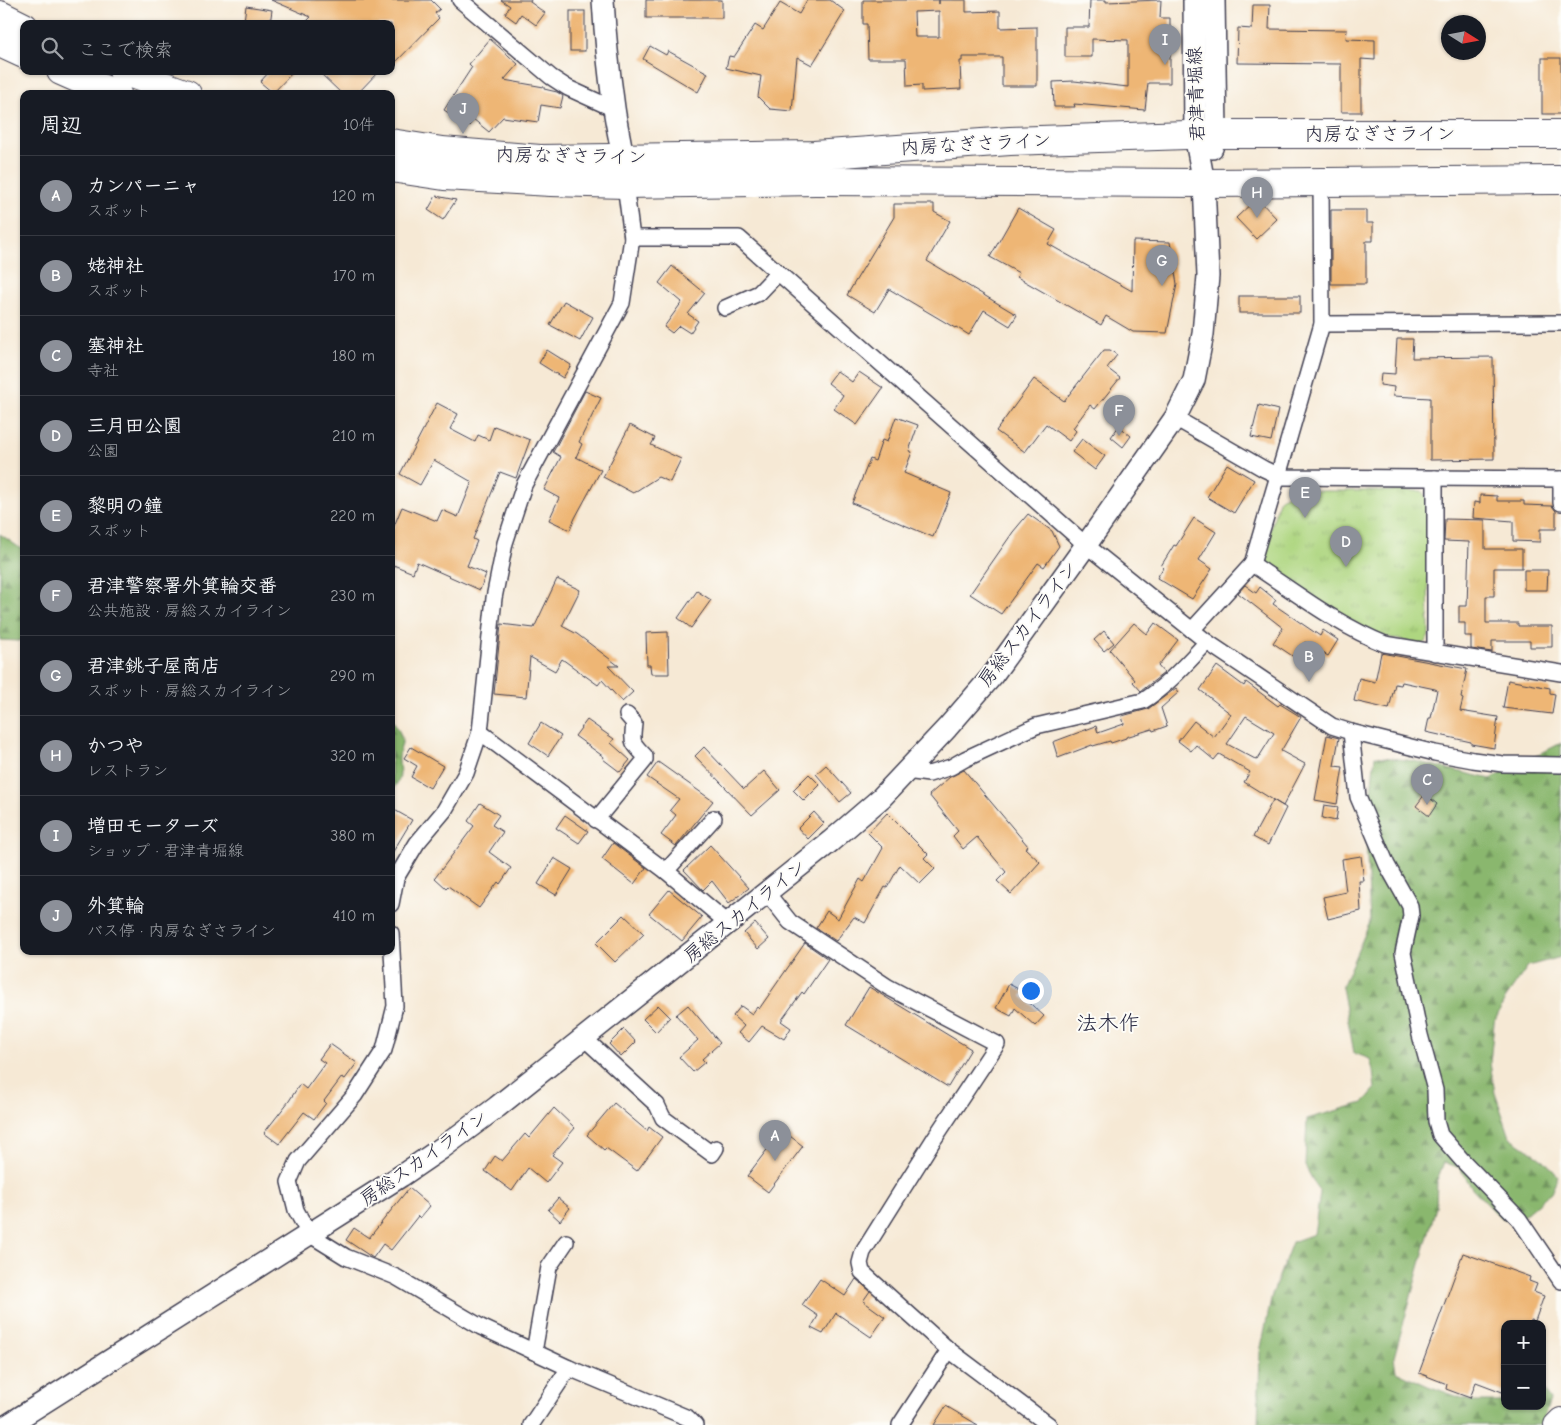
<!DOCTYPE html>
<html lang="ja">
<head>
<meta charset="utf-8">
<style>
  body { margin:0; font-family:"Comic Neue","Klee One",sans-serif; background:#242831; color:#f1f3f6 }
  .controls { position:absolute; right:15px; bottom:15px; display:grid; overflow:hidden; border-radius:10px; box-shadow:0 1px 4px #0004 }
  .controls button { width:45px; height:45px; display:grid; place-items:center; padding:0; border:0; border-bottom:1px solid #363941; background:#171b24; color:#f1f3f6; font:25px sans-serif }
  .compass { position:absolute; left:1441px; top:15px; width:45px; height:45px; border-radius:50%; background:#171b24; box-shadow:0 1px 4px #0004; rotate:101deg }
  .you { position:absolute; left:1030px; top:990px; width:18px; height:18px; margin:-12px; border:4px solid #fff; border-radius:50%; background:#1a73e8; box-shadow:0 0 0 8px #1a73e833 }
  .badge { display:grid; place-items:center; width:32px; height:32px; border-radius:50%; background:#8c9099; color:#fff; font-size:16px; font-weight:700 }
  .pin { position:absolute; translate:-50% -41px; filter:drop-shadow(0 1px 2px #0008) }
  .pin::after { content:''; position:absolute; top:26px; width:18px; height:15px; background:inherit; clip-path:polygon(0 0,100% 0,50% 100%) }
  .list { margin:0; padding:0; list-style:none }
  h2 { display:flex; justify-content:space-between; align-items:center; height:65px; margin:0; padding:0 20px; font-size:21px }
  h2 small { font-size:16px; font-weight:400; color:#9ea1a6 }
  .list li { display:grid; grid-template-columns:32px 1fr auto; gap:15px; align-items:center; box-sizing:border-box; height:80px; padding:0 20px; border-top:1px solid #363941 }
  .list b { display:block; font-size:19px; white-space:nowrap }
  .list p { margin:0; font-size:16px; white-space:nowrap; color:#9ea1a6 }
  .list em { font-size:16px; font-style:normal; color:#9ea1a6 }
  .icon { flex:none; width:28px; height:28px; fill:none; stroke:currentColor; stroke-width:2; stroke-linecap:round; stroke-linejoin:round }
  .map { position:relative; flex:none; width:1561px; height:1425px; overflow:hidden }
  .search { position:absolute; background:#171b24; box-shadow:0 1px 4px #0004; left:20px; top:20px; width:375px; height:55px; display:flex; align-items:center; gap:12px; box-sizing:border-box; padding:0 18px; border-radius:10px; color:#9ea1a6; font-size:19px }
  .panel { position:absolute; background:#171b24; box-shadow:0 1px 4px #0004; left:20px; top:90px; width:375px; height:865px; border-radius:10px }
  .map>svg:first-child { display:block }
  .forest { fill:url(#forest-firs); stroke:#566c54 }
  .park { fill:url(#park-tufts); stroke:#687c5e }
  .building { fill:#eeb674; fill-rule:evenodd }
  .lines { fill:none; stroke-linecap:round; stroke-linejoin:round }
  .street-casing { stroke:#424052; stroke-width:18 }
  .secondary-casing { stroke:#424052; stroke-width:24 }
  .primary-casing { stroke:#424052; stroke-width:26 }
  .highway-casing { stroke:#424052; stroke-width:30 }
  .street { stroke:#fff; stroke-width:15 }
  .secondary { stroke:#fff; stroke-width:21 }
  .primary { stroke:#fff; stroke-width:24 }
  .highway { stroke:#fff; stroke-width:28 }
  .labels { text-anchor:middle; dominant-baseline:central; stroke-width:4; stroke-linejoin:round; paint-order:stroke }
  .street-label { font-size:19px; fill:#22223b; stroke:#fdfcf7 }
  .quarter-label { font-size:21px; fill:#22223b; stroke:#fdfcf7 }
</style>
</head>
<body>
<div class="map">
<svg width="1561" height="1425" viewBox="0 0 1561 1425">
  <defs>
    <pattern id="forest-firs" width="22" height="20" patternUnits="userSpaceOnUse" patternTransform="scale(1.25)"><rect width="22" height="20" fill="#8ab76e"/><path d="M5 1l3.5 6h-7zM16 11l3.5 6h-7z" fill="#70945c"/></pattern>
    <pattern id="park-tufts" width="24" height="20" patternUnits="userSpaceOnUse" patternTransform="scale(1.25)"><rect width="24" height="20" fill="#aed680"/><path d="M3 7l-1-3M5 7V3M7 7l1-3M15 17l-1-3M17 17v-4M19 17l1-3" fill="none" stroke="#95b770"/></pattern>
  </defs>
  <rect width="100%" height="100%" fill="#fdfcf7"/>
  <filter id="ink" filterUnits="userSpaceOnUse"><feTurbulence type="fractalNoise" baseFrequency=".02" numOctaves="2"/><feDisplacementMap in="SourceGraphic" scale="10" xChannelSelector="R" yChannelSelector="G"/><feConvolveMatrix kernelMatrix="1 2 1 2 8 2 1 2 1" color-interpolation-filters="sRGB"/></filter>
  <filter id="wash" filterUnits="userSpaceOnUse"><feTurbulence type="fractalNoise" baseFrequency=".0096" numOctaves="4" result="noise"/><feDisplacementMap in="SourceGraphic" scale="20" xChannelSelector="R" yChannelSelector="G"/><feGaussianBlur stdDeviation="1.12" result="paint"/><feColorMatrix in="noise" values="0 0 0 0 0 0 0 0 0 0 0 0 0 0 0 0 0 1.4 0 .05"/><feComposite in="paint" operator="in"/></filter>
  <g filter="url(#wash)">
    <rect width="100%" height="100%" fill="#f6e9d5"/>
    <g class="forest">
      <path d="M0,534L24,551V639L18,641L0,640Z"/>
      <path d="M391,718C396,725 402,734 402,743C401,748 399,753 399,758C399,775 404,777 391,791Z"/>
      <path d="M1561,743V957L1528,966L1505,999L1494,1023L1490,1063L1495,1093L1510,1137L1544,1160L1558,1176L1551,1192L1516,1222L1501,1218L1472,1188L1460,1168L1444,1162L1437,1180L1436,1207L1394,1357L1396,1371L1428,1386L1473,1402H1505V1406H1542V1388L1550,1400L1542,1423L1539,1425H1258L1260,1352L1272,1295L1292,1242L1314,1234L1320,1193L1305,1166L1307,1119L1363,1103L1375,1089L1373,1071L1370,1059L1354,1053L1342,987L1370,922L1366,834L1375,756L1414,761L1491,779Z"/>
    </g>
    <path class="park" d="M1294,491H1422L1427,499L1429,636L1426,641L1422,645L1374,634L1265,569L1260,561L1280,498Z"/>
    <g id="blocks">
      <g class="building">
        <path d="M271,0H431L440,9L435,13L439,18L391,67V24H304L311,17Z"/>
        <path d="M501,0H531L530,2L545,13L536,25L521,14L516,22L505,14L510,6Z"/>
        <rect x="646" y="0" width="76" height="18"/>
        <path d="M807,0H830L845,11L812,65L797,57L792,111L770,109L758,97L761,76L726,68L729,56L734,57L755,25L763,30L780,3L799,14Z"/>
        <path d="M863,0H939V4V0H966V12L1000,11V28L1037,27V86H1002V57H962V61H960L961,89L922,91V85L907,86L906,59H868L867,24H863ZM939,11V37H915L914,12Z"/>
        <path d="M1090,0H1106V2L1161,0L1160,18H1170V83H1148L1145,110L1074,104L1075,107H1054L1053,82L1074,81L1128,87V40L1092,39V57H1065V27H1089Z"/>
        <path d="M1253,5H1270L1269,29L1347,30L1346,39L1375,40V60L1361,59V112H1341V64L1237,63L1238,28L1252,29Z"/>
        <path d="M246,6L272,10L270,24L244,21Z"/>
        <rect x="570" y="11" width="15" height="40"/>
        <path d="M490,39L518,64L504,80L544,87V89L557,92L563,96L560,108L541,105L538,122L503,117L489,132L473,119L469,126L444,110L472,67L469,64Z"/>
        <path d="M650,46L666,55L668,51L708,73L698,92L643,59Z"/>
        <rect x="1542" y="58" width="19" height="56"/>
        <path d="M270,71H294L273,93L260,82Z"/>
        <path d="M318,71H379L357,94H342Z"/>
        <path d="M436,196L456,200L443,220L428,210Z"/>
        <path d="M1257,198L1277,219L1256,239L1236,218Z"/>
        <path d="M894,204H934V212L950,221L927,261L1017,315L1010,326L984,310L969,335L956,327L955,328L889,289L875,312L847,295L894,217Z"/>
        <path d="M1018,208L1056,230L1048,244L1132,291L1133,241L1170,242L1177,284L1167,333L1133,332L1106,316L1101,325L1017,277L1019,273L990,257Z"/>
        <path d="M1331,210H1366V223H1373V241H1366V284H1331Z"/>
        <path d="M672,266L705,293L688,314L698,321L690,333L679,326L672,333L664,327L682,302L659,283Z"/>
        <rect x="1239" y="296" width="61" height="17"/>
        <path d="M564,301L593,317L580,341L550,325Z"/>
        <path d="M1397,339H1413L1412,358L1493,357L1494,459L1430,460V398L1393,396L1394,387L1380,385L1381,373L1395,374Z"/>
        <path d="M547,350L571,365L563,378L539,363Z"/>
        <path d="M1104,350H1110L1117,355L1107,368L1120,378L1095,409L1090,405L1073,428L1076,431L1069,441L1046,424L1025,452L996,431L1034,379L1064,401Z"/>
        <path d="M837,371L852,382L859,372L883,388L857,425L834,409L843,395L828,383Z"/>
        <path d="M585,391L601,398L579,442L582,444L576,457L601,470L575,518L570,530L549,520L559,498L544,490L561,457L553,452Z"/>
        <path d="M437,403L458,414L450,429L475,442L478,435L489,440L494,426L530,440L516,478L500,472L473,539L477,541L467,566L486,574L480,590L417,562L413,573L391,564V533L402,507L437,521L442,510L458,517L472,482L434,460L420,485L400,474Z"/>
        <path d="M1259,405L1278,410L1271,441L1251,437Z"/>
        <path d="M896,417L918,425L909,451L912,452L904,473L951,493L933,537L852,503L870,459L875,461L882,440L887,442Z"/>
        <path d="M630,425L655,438L651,445L681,459L670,482L658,477L633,493L603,477Z"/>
        <path d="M1119,426L1131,436L1123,447L1111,437Z"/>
        <path d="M1082,439L1105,456L1095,470L1072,452Z"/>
        <path d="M1227,464L1254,480L1234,513L1207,497Z"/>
        <path d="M1480,495L1497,496V501H1524V505L1552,506L1556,511V529H1540V542L1513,541V521L1473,518L1474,502L1480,503Z"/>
        <path d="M1028,514L1052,531L1059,546L1044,567L1038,563L1001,614L970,594L1013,532Z"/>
        <path d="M1194,518L1216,532L1199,560L1212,569L1192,599L1157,578L1163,568L1161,566L1174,545L1176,546Z"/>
        <path d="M1445,519L1485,520V549H1522V568H1494V596H1486V623H1518V626H1552V647H1530V641H1492V652L1471,649V636H1465V623H1459V606H1467L1469,542L1444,541Z"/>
        <path d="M1524,570H1548L1547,590H1524Z"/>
        <path d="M557,579L580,590L562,626L577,634L619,666H608L633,692L622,702L602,680L598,685L562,659L555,671L530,657L526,697L494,694L501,624L534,628Z"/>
        <path d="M1245,585L1256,593L1260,587L1276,600L1273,604L1320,636L1323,630L1338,640L1328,656L1305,642L1294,657L1273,643L1283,628L1238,593Z"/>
        <path d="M697,591L711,600L691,628L678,618Z"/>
        <path d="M1134,623L1147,634L1155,623L1178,640L1158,666L1164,673L1141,691L1133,682L1135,680L1110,650Z"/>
        <path d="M1104,631L1114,643L1104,651L1094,640Z"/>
        <path d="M668,632L669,674H651L650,665H647L646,633Z"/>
        <path d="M1381,653L1467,669L1461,698L1463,699L1460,711L1498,717L1494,748L1471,744V742L1426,732L1429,718H1431L1437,690L1435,689L1402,682L1401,685L1395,684L1389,709L1354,701L1359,678L1375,682Z"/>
        <path d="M1217,666L1244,686L1246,682L1278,706L1280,704L1301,717L1281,751L1305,764L1283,806L1286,808L1268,845L1253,837L1273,800L1283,806L1244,782L1250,772L1219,754L1214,760L1196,745L1191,751L1178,741L1194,721L1214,737L1231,714L1200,690ZM1246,716L1274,733L1257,760L1227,744Z"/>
        <path d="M1508,680L1550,688V693L1555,694L1552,714L1503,708Z"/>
        <path d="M1176,688L1179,692L1161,708L1167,726L1153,731L1152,729L1126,737V738L1111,743L1110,741L1093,746L1092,745L1058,758L1053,742L1096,726L1098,733L1124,724L1122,716L1148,709Z"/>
        <path d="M587,720L614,739L611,743L630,760L620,772L603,759L604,757L575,736Z"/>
        <path d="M541,723L561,736L548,756L529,743Z"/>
        <path d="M1327,735L1339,738L1334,766L1343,767L1337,804L1315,800Z"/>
        <path d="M411,747L443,766L430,788L411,777L417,766L404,758Z"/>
        <path d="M704,747L744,789L764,771L780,790L752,815L695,756Z"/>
        <path d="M658,762L713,801L676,846L661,835L676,815L670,810L679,799L647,777Z"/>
        <path d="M826,765L851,793L840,802L816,774Z"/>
        <path d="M964,770L1028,846L1025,848L1040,862L1011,894L997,881L1006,872L977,837L963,849L953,836L958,831L929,795L950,777Z"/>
        <path d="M809,774L820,785L804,801L793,790Z"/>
        <path d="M1425,794L1437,804L1429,816L1416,806Z"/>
        <path d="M480,803L499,815L492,825L503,832L489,852L511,868L500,884L498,882L479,908L448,886L446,888L435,878L474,826L468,821Z"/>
        <path d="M1324,805L1338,807L1336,821L1322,818Z"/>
        <path d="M391,808L412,820L391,855Z"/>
        <path d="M814,812L824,823L808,839L798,828Z"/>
        <path d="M887,813L928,854L924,858L935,869L920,884L900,865L887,888L885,887L865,923L854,917L836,941L816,928L827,911L838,919L860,879L864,882L883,848L868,833Z"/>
        <path d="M565,815L588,831L579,843L556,828Z"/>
        <path d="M613,843L646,868L634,884L602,859Z"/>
        <path d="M710,845L749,888L729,903L712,881L703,890L684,870Z"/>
        <path d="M1361,856L1364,881H1359L1361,911L1328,919L1323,897L1346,892L1342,859Z"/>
        <path d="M554,858L572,869L556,895L538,884Z"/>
        <path d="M669,890L702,917L682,941L649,914Z"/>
        <path d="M624,915L644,934L615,962L596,943Z"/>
        <path d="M755,923L769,939L758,949L744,933Z"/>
        <path d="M805,943L828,959L804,994L802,992L781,1021L791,1028L784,1039L762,1026L749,1042L738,1033L744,1026L733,1016L741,1006L752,1014L757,1007L759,1009Z"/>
        <path d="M1009,984L1024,992L1022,996L1044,1016L1035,1026L1015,1008L1011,1016L996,1008Z"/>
        <path d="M869,987L971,1049L948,1087L846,1025Z"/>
        <path d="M658,1005L670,1017L656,1032L643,1019Z"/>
        <path d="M688,1005L720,1043L702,1059L705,1062L693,1072L679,1057L698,1040L676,1015Z"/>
        <path d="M624,1029L636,1042L621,1057L609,1044Z"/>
        <path d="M330,1044L357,1063L345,1079L342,1077L324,1101L326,1103L314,1119L304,1112L279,1144L264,1133L289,1101L300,1084L306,1089L325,1063L319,1059Z"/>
        <path d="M614,1103L647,1131L649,1127L662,1137L637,1171L606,1148L604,1150L587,1135Z"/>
        <path d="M554,1108L575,1128L552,1155L562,1162L546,1183L528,1168L512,1191L485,1171L495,1156L502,1161L525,1134L529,1138Z"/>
        <path d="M782,1130L803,1146L768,1192L747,1176Z"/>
        <path d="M409,1188L430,1206L420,1218L418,1216L391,1250L383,1244L373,1258L346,1240L354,1228L369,1238Z"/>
        <path d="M558,1198L570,1208L560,1221L548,1210Z"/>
        <path d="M1463,1253L1530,1277L1529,1281L1537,1284L1534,1292L1544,1296L1535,1321L1531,1320L1530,1324H1505V1393L1476,1382L1470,1398L1446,1389L1447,1384L1419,1373Z"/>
        <path d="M820,1279L845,1296L856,1279L870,1291L863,1301L885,1317L871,1337L836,1313L823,1334L811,1328L818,1316L802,1305Z"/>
        <path d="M946,1406L978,1425H934Z"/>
      </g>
    </g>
  </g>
  <g filter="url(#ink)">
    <use href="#blocks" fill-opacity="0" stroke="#424052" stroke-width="1"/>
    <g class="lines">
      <g class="street-casing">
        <g id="street">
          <path d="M460,0L551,77L568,88L614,109"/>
          <path d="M632,238H739L1086,545L1207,642L1332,726L1351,732L1435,753L1473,760L1503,764L1561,765"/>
          <path d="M725,308L759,293L778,273"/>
          <path d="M1322,324L1561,323"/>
          <path d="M1175,418L1264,469L1281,477L1561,479"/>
          <path d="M1435,478V653"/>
          <path d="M1561,479V503"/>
          <path d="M1252,564C1295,592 1337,625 1385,644L1561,673"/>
          <path d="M1192,630L1252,564L1285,452L1322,324L1321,182"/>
          <path d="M480,732L666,871L729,924"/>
          <path d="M1351,732L1358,797L1387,865L1410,906L1411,916L1403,953L1420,1035L1435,1090L1436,1121L1440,1135L1462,1160L1519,1219L1561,1281"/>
          <path d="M906,771L929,774L951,767L965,759L1036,726L1143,701C1167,686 1187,663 1207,642"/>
          <path d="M596,820L645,760V756C631,742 632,743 634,723L627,715"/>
          <path d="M666,871L714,818"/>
          <path d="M767,893L790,922L888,987L997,1044L934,1139L863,1252L860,1263L862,1272L949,1350L900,1425"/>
          <path d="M391,904L396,878L417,843L444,811L466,773L480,732L494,598L505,543L524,485L622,303L632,238L625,184"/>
          <path d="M391,933L395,1006L384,1050L355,1095L298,1161L289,1182L296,1210L309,1234L346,1257L396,1277L481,1327L569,1368L688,1418L695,1425"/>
          <path d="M584,1038L657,1105L663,1118L712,1154L716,1148"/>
          <path d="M949,1350L1049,1425"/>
          <path d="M534,1352L549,1267L566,1242"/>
          <path d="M531,1425L569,1368"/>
        </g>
      </g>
      <g class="secondary-casing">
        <g id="secondary">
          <path d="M603,0C605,36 609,72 614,108C617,130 623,151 625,173"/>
          <path d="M1212,148L1216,134L1214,0"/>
          <path d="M8,1425L401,1176L442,1148L497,1107L831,841L881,798L947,728L992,676L1086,545L1175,418L1194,380L1203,334L1208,276L1204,183L1195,135L1194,0"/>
        </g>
      </g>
      <g class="primary-casing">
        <path id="primary" d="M1556,1425L1561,1420"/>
      </g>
      <g class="highway-casing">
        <g id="highway">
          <path d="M0,15L24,27"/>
          <path d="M0,43L24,54"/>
          <path d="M61,71L95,86L117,94"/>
          <path d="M123,71L187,94"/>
          <path d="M391,143L442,151L540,159L814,155L1010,141L1216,134H1561"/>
          <path d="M391,168L444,176L551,182L625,184L816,181L1204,183L1561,180"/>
        </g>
      </g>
      <use href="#street" class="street"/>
      <use href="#secondary" class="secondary"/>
      <use href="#primary" class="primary"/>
      <use href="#highway" class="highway"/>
    </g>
  </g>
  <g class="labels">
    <g class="street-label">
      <text transform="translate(1196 94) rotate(-92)">君津青堀線</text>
      <text x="1380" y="134">内房なぎさライン</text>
      <text transform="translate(976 144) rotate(-3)">内房なぎさライン</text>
      <text transform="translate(571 156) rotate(1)">内房なぎさライン</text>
      <text transform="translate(1028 624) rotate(-53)">房総スカイライン</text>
      <text transform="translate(745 911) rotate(-39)">房総スカイライン</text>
      <text transform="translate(424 1158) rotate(-35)">房総スカイライン</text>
    </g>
    <g class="quarter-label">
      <text x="1108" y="1023">法木作</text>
    </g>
  </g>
</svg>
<div class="controls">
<button>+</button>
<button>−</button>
</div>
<svg class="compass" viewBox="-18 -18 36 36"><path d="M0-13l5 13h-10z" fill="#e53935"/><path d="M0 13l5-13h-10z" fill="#9ea1a6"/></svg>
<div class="you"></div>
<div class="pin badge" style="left:775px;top:1161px">A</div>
<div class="pin badge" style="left:1309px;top:682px">B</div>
<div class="pin badge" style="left:1427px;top:805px">C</div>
<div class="pin badge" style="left:1346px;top:567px">D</div>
<div class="pin badge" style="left:1305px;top:518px">E</div>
<div class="pin badge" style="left:1119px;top:436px">F</div>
<div class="pin badge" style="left:1162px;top:286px">G</div>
<div class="pin badge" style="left:1257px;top:218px">H</div>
<div class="pin badge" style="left:1165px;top:65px">I</div>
<div class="pin badge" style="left:463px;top:134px">J</div>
<div class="search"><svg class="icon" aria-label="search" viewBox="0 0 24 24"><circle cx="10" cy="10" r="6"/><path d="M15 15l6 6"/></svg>ここで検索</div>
<section class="panel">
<h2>周辺<small>10件</small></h2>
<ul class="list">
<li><span class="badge">A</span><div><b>カンパーニャ</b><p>スポット</p></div><em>120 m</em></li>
<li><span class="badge">B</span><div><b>姥神社</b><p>スポット</p></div><em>170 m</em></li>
<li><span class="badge">C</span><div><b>塞神社</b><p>寺社</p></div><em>180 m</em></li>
<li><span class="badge">D</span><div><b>三月田公園</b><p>公園</p></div><em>210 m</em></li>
<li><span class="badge">E</span><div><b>黎明の鐘</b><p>スポット</p></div><em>220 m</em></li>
<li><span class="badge">F</span><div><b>君津警察署外箕輪交番</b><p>公共施設 · 房総スカイライン</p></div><em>230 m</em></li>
<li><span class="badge">G</span><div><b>君津銚子屋商店</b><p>スポット · 房総スカイライン</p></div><em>290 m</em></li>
<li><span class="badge">H</span><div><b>かつや</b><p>レストラン</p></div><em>320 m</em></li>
<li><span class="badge">I</span><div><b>増田モーターズ</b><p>ショップ · 君津青堀線</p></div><em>380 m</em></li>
<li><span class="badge">J</span><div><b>外箕輪</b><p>バス停 · 内房なぎさライン</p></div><em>410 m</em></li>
</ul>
</section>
</div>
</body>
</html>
